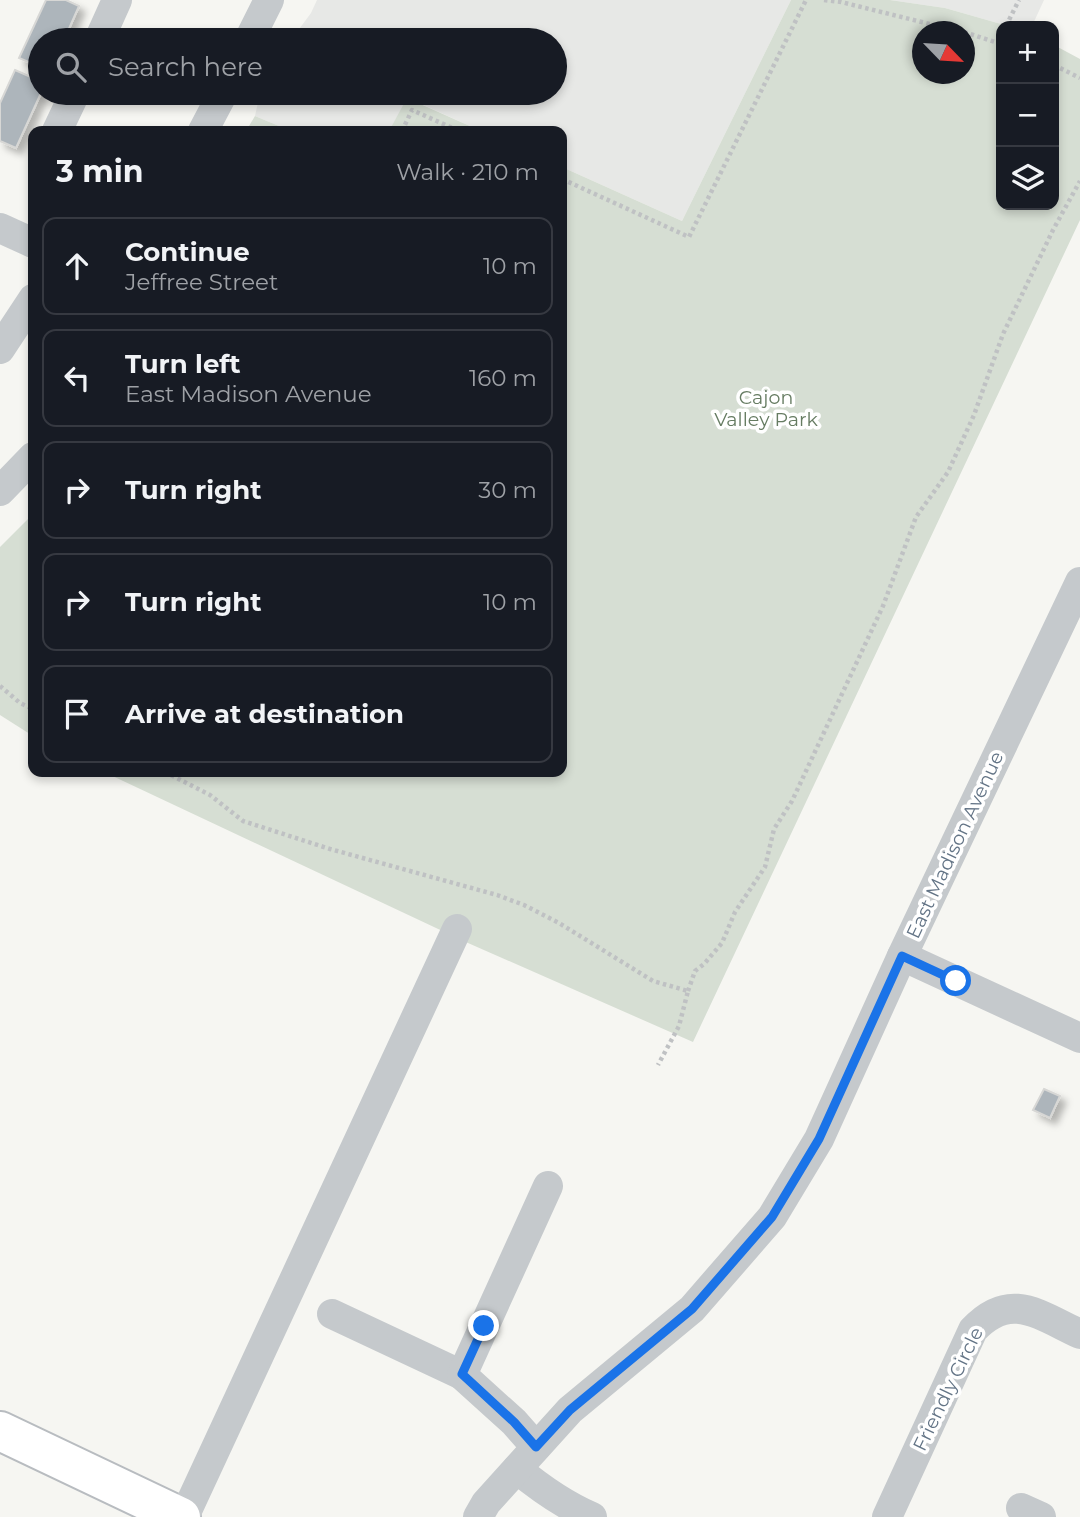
<!DOCTYPE html>
<html lang="en">
<head>
<meta charset="utf-8">
<style>
  body { margin:0; font-family:Montserrat,sans-serif; background:#242831; color:#f1f3f6 }
  .controls { position:absolute; right:21px; top:21px; display:grid; overflow:hidden; border-radius:14px; box-shadow:0 4px 10px #0003 }
  .controls button { width:63px; height:63px; display:grid; place-items:center; padding:0; border:0; border-bottom:2px solid #363941; background:#171b24; color:#f1f3f6; font:35px sans-serif }
  .compass { position:absolute; left:912px; top:21px; width:63px; height:63px; border-radius:50%; background:#171b24; box-shadow:0 4px 10px #0003; rotate:115deg }
  .stop { position:absolute; width:21px; height:21px; margin:-16px; border:5px solid #1a73e8; border-radius:50%; background:#fff }
  .stop.end { background:#1a73e8; border-color:#fff; box-shadow:0 2px 7px #0008 }
  .list { margin:0; padding:0; list-style:none }
  h2 { display:flex; justify-content:space-between; align-items:center; height:91px; margin:0; padding:0 28px; font-size:30px }
  h2 small { font-size:23px; font-weight:400; color:#9ea1a6 }
  .list li { display:grid; grid-template-columns:46px 1fr auto; gap:21px; align-items:center; box-sizing:border-box; height:98px; margin:0 14px 14px; padding:0 14px; border:2px solid #363941; border-radius:14px }
  .list b { display:block; font-size:26px; white-space:nowrap }
  .list p { margin:0; font-size:23px; white-space:nowrap; color:#9ea1a6 }
  .list em { font-size:23px; font-style:normal; color:#9ea1a6 }
  .icon { flex:none; width:38px; height:38px; fill:none; stroke:currentColor; stroke-width:2; stroke-linecap:round; stroke-linejoin:round }
  .map { position:relative; flex:none; width:1080px; height:1517px; overflow:hidden }
  .search { position:absolute; background:#171b24; box-shadow:0 4px 10px #0003; left:28px; top:28px; width:539px; height:77px; display:flex; align-items:center; gap:18px; box-sizing:border-box; padding:0 24px; border-radius:38px; color:#9ea1a6; font-size:26px }
  .panel { position:absolute; background:#171b24; box-shadow:0 4px 10px #0003; left:28px; top:126px; width:539px; height:651px; border-radius:14px }
  .map>svg:first-child { display:block }
  .built { fill:#e7e8e6 }
  .green { fill:#d6ded3; fill-rule:evenodd }
  .building { fill:#adb5bb; stroke:#d7d7d5; stroke-width:2; filter:url(#shadow) }
  .lines { fill:none; stroke-linecap:round; stroke-linejoin:round }
  .major-casing { stroke:#b8bcc0; stroke-width:42 }
  .path { stroke:#bfc1c3; stroke-width:4.5; stroke-dasharray:3.5 3.5; stroke-linecap:butt }
  .minor { stroke:#c5c9cc; stroke-width:30 }
  .major { stroke:#fff; stroke-width:38 }
  .route { stroke:#1a73e8; stroke-width:9 }
  .labels { text-anchor:middle; dominant-baseline:central; stroke-width:7; stroke-linejoin:round; paint-order:stroke }
  .park-label { font-size:19px; fill:#667c62; stroke:#fff }
  .street-label { font-size:19px; fill:#637486; stroke:#fff }
</style>
</head>
<body>
<div class="map">
<svg width="1080" height="1517" viewBox="0 0 1080 1517">
  <defs>
    <filter id="shadow"><feDropShadow dx="6" dy="6" stdDeviation="3.5" flood-color="#0004"/></filter>
  </defs>
  <rect width="100%" height="100%" fill="#f6f6f2"/>
  <g class="built">
    <path d="M317,0H791L682,221L562,167V131H481L408,98L389,131H291L255,116L260,93H555V40H291L311,13Z"/>
    <path d="M890,0H1044L1032,26H1008L945,8Z"/>
  </g>
  <g class="green">
    <path d="M791,0H890L945,8L1008,26H1001V205H1054V45L1080,59V220L693,1042L468,943L104,772H562V167L682,221ZM922,32H964V74H922Z"/>
    <path d="M407,98L481,131H389Z"/>
    <path d="M255,116L291,131H246Z"/>
    <path d="M33,514V736L0,715V547Z"/>
  </g>
  <g class="building">
    <path d="M46,0H66L79,6L64,40H40V67L19,58Z"/>
    <path d="M15,70L40,81L41,93L16,148L0,141V103Z"/>
    <path d="M1044,1089L1060,1096L1050,1118L1033,1110Z"/>
  </g>
  <g class="lines">
    <g class="major-casing">
      <path id="major" d="M0,1431L181,1517"/>
    </g>
    <g class="path">
      <path d="M824,0L841,2L962,32"/>
      <path d="M1006,26L1019,0"/>
      <path d="M964,32L1001,44"/>
      <path d="M1054,65L1080,78"/>
      <path d="M402,131L412,110L459,131"/>
      <path d="M562,179L689,237L806,0"/>
      <path d="M0,686L20,703L33,709"/>
      <path d="M165,772L210,795L243,821L330,849L497,895L524,905L559,923L653,981L688,991L679,1026L658,1065"/>
      <path d="M688,991L695,971L704,964L722,943L735,912L765,867L774,829L792,801L883,606L916,517L948,472L974,415L1003,334L1053,230L1080,181"/>
    </g>
    <g class="minor">
      <path d="M99,40L117,0"/>
      <path d="M249,40L269,0"/>
      <path d="M57,131L75,93"/>
      <path d="M203,131L223,93"/>
      <path d="M0,228L33,243"/>
      <path d="M0,349L33,299"/>
      <path d="M0,491L33,457"/>
      <path d="M902,956L1080,1038"/>
      <path d="M332,1314L462,1375"/>
      <path d="M536,1447L514,1422L462,1375L548,1186"/>
      <path d="M517,1469C540,1488 564,1505 592,1517"/>
      <path d="M1021,1508L1041,1517"/>
      <path d="M184,1517L457,929"/>
      <path d="M478,1517L486,1503L570,1410L692,1309L772,1217L819,1139L902,956L1080,582"/>
      <path d="M887,1517L973,1330C1010,1290 1039,1315 1080,1334"/>
    </g>
    <use href="#major" class="major"/>
  </g>
  <g class="lines">
    <path class="route" d="M484,1326L462,1374L514,1422L536,1447L570,1410L692,1309L772,1217L819,1139L902,956L956,981"/>
  </g>
  <g class="labels">
    <g class="park-label">
      <text x="766" y="397">Cajon<tspan x="766" dy="22">Valley Park</tspan></text>
    </g>
    <g class="street-label">
      <text transform="translate(955 845) rotate(-65)">East Madison Avenue</text>
      <text transform="translate(948 1389) rotate(-64)">Friendly Circle</text>
    </g>
  </g>
</svg>
<div class="controls">
<button>+</button>
<button>−</button>
<button><svg class="icon" aria-label="layers" viewBox="0 0 24 24"><path d="M12 4l9 5-9 5-9-5zM3 14l9 5 9-5"/></svg></button>
</div>
<svg class="compass" viewBox="-18 -18 36 36"><path d="M0-13l5 13h-10z" fill="#e53935"/><path d="M0 13l5-13h-10z" fill="#9ea1a6"/></svg>
<div class="stop" style="left:956px;top:981px"></div>
<div class="stop end" style="left:484px;top:1326px"></div>
<div class="search"><svg class="icon" aria-label="search" viewBox="0 0 24 24"><circle cx="10" cy="10" r="6"/><path d="M15 15l6 6"/></svg>Search here</div>
<section class="panel">
<h2>3 min<small>Walk · 210 m</small></h2>
<ul class="list">
<li><svg class="icon" aria-label="ahead" viewBox="0 0 24 24"><path d="M12 20V5M6 11l6-6 6 6"/></svg><div><b>Continue</b><p>Jeffree Street</p></div><em>10 m</em></li>
<li><svg class="icon" aria-label="left" viewBox="0 0 24 24"><path d="M17 20v-9H6M10 6l-5 5 5 5"/></svg><div><b>Turn left</b><p>East Madison Avenue</p></div><em>160 m</em></li>
<li><svg class="icon" aria-label="right" viewBox="0 0 24 24"><path d="M7 20v-9h11M14 6l5 5-5 5"/></svg><div><b>Turn right</b></div><em>30 m</em></li>
<li><svg class="icon" aria-label="right" viewBox="0 0 24 24"><path d="M7 20v-9h11M14 6l5 5-5 5"/></svg><div><b>Turn right</b></div><em>10 m</em></li>
<li><svg class="icon" aria-label="arrive" viewBox="0 0 24 24"><path d="M6 21V4h12l-3 4 3 4H6"/></svg><div><b>Arrive at destination</b></div></li>
</ul>
</section>
</div>
</body>
</html>
